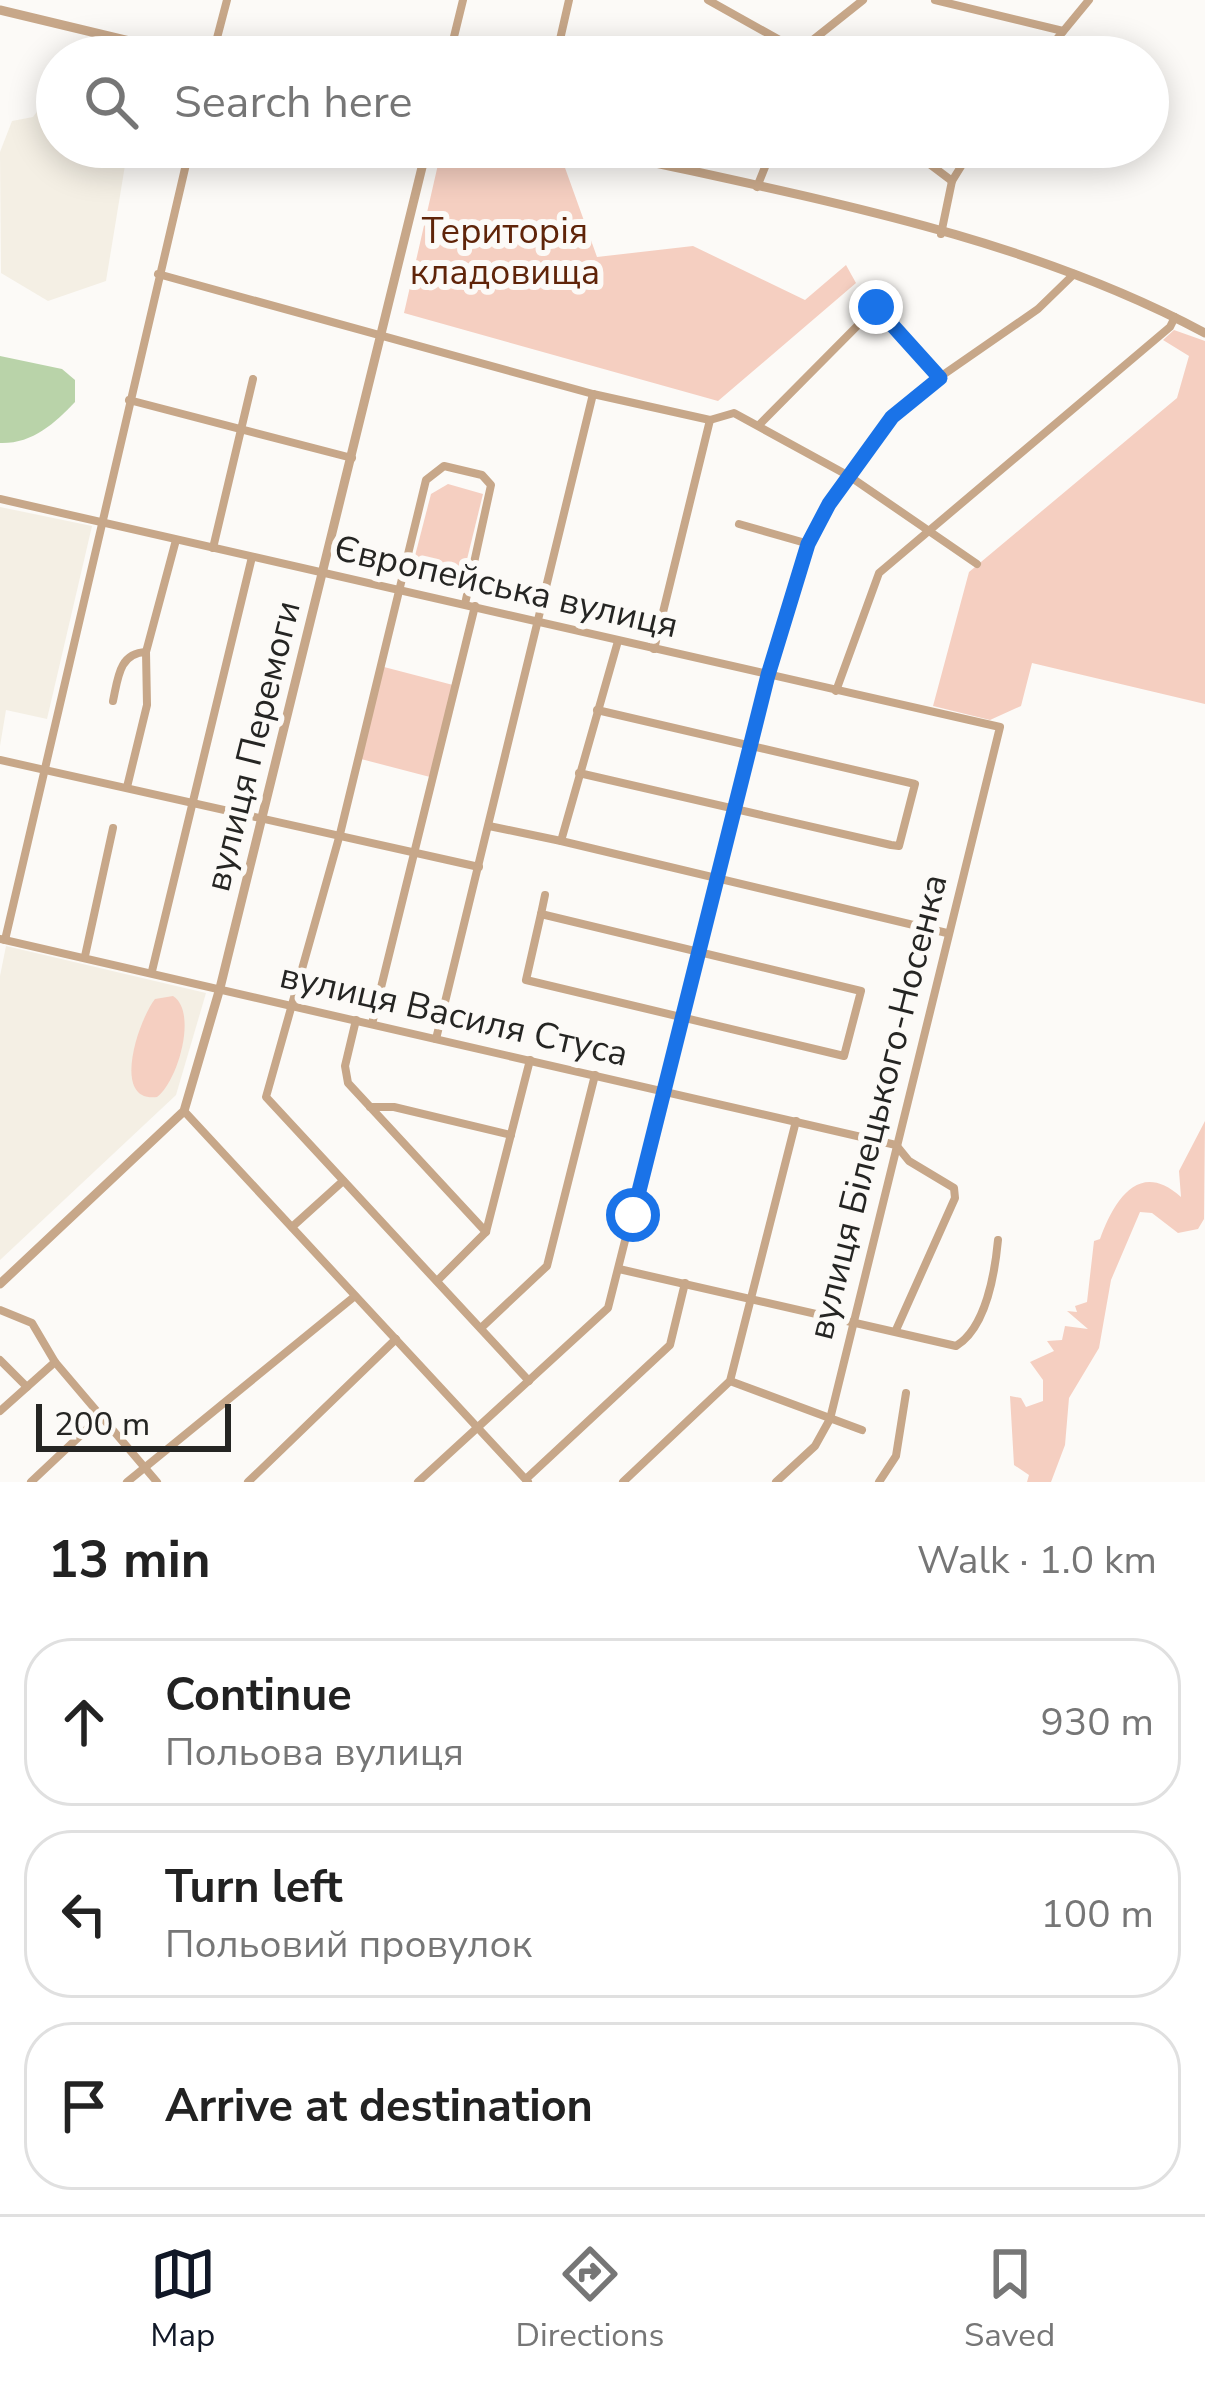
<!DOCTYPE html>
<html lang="en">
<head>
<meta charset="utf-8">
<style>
  body { margin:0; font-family:"Nunito Sans",sans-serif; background:#f6f6f6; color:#222 }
  .scale { position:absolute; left:36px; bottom:30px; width:195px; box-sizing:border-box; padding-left:12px; border:6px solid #252523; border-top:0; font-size:33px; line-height:42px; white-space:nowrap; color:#252523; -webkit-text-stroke:9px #fcfaf7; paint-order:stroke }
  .stop { position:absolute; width:36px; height:36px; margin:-27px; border:9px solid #1a73e8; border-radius:50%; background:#fff }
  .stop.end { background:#1a73e8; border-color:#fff; box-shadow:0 3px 12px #0008 }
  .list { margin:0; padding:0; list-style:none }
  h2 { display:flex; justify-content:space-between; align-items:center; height:156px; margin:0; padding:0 48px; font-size:51px }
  h2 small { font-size:39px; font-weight:400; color:#767676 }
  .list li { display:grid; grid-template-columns:78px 1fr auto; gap:36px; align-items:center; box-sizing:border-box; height:168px; margin:0 24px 24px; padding:0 24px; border:3px solid #e0e0e0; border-radius:48px }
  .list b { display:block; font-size:45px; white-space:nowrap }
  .list p { margin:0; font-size:39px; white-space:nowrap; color:#767676 }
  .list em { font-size:39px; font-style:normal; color:#767676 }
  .icon { flex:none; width:66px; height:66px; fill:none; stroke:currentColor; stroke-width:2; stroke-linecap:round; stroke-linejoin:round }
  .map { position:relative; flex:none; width:1205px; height:1482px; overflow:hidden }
  .search { position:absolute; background:#fff; box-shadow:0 6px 30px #0003; left:36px; right:36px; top:36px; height:132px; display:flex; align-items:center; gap:30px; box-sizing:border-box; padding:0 42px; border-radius:66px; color:#767676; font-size:45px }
  .sheet { height:732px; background:#fff }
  nav { display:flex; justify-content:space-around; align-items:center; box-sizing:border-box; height:168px; border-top:3px solid #e0e0e0; background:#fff; font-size:33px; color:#767676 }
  nav a { display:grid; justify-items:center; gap:6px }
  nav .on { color:#111827 }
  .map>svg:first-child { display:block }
  .built { fill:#f4efe4 }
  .green { fill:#f5cfc1 }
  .water { fill:#b9d3a9 }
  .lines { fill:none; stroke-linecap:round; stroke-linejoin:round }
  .minor { stroke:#c7a789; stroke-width:8 }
  .tertiary { stroke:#c7a789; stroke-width:9 }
  .route { stroke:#1a73e8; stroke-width:15 }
  .labels { text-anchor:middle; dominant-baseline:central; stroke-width:12; stroke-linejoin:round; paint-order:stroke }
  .park-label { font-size:36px; fill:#5f2409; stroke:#fcfaf7 }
  .street-label { font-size:36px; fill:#252523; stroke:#fcfaf7 }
</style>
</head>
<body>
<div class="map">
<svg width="1205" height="1482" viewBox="0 0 1205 1482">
  <rect width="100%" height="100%" fill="#fcfaf7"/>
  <g class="built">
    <path d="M50,95L57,97V147H128L106,281L48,301L1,273L0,152L12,121L33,117Z"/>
    <path d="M0,507L92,526L47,719L6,710L0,746Z"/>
    <path d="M6,946L206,993L176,1095L0,1260V976Z"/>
  </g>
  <g class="green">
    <path d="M442,147H488L564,165L597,257L693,246L805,300L846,265L856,283L718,401L404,313Z"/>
    <path d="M1174,330L1205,341V704L1032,663L1021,706L990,720L933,706L969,572L1177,398L1189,356L1163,340Z"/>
    <path d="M448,484L483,494L459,592L409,579L431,494Z"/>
    <path d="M384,667L453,685L430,777L361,759Z"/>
    <path d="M173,996C198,1012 178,1081 157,1097C110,1103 139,1019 155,999Z"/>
    <path d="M1205,1121L1204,1219L1198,1229L1178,1233L1152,1213L1140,1212L1111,1280L1099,1348L1069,1398L1065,1445L1051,1482H1027L1029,1475L1014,1465L1010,1396L1021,1398L1026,1407L1043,1401V1380L1030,1362L1054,1351L1047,1341L1062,1340L1065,1326L1088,1329L1067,1311L1077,1312L1075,1306L1087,1302L1094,1241L1100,1239C1113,1203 1138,1158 1181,1197L1179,1171Z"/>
  </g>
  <path class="water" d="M0,356L62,369L75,380V402C54,424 32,444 0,443Z"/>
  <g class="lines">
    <g class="minor">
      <path d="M708,0L810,57"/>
      <path d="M935,0L1063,31"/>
      <path d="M799,51L863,0"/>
      <path d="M212,57L227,0"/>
      <path d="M449,57L463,0"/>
      <path d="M556,57L569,0"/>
      <path d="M1042,57L1089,0"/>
      <path d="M907,147L952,181"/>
      <path d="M757,187L773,147"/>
      <path d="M941,234L952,181L973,147"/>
      <path d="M158,274L593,394L710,420L734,413L849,476L977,564"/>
      <path d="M129,400L352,458"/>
      <path d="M760,424L876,307L941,378"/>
      <path d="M0,499L1000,727L830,1419L815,1446L776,1482"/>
      <path d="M739,524L809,544"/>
      <path d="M213,548L253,379"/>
      <path d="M465,604L491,485L482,475L444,466L426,480L340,834L266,1097L529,1381"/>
      <path d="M618,641L561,841L947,933"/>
      <path d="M654,649L710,420"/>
      <path d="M836,691L879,573L1170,327L1175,317"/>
      <path d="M113,701C118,678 119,653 146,652"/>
      <path d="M0,760L479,867"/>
      <path d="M579,773L891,845L899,846L915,784L597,710"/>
      <path d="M127,787L147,705L146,652L176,540"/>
      <path d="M489,826L561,841"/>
      <path d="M541,914L861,991L844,1056L526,980Z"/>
      <path d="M541,914L545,895"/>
      <path d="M0,939L896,1145L909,1161L954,1188L955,1198L896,1330"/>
      <path d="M5,940L190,147"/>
      <path d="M85,956L113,828"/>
      <path d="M152,971L252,557"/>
      <path d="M356,1020L345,1066L348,1083L486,1232"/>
      <path d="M372,1024L475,606"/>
      <path d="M436,1039L593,394"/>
      <path d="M370,1107H394L511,1135"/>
      <path d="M184,1111L528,1482"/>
      <path d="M292,1227L343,1181"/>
      <path d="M619,1269L956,1346C986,1328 995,1272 998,1240"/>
      <path d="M437,1281L486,1232L530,1060"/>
      <path d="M0,1310L32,1323L55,1362L157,1482"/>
      <path d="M481,1328L547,1266L595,1075"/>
      <path d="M0,1360L27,1387"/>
      <path d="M730,1381L862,1430"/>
      <path d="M0,1411L55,1362"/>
      <path d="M526,1479L670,1345L685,1283"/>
      <path d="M31,1482L100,1417"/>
      <path d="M127,1482L355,1296"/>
      <path d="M248,1482L396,1339"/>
      <path d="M418,1482L608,1308L768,675L815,527L892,417L914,395L1038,309L1074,274"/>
      <path d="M623,1482L730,1381L796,1121"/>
      <path d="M879,1482L896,1456L906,1393"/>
    </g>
    <g class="tertiary">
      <path d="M0,10L196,57"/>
      <path d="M584,147C793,195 1015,231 1205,333"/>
      <path d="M0,1284L184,1111L220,988L427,147"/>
    </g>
  </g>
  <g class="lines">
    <path class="route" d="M633,1215L768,675L808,544L829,504L892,417L940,378L876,307"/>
  </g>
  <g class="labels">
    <g class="park-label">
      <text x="505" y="231">Територія<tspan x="505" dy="41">кладовища</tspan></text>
    </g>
    <g class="street-label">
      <text transform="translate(506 587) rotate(13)">Європейська вулиця</text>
      <text transform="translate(253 746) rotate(-76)">вулиця Перемоги</text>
      <text transform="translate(454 1015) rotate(13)">вулиця Василя Стуса</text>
      <text transform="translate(878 1107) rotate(-76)">вулиця Білецького-Носенка</text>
    </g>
  </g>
</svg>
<div class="scale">200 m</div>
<div class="stop" style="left:633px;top:1215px"></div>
<div class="stop end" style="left:876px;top:307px"></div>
<div class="search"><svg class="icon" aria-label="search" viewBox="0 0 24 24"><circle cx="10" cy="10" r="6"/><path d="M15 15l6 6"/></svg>Search here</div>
</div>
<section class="sheet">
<h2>13 min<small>Walk · 1.0 km</small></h2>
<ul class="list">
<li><svg class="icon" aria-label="ahead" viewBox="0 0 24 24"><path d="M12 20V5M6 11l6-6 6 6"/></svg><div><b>Continue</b><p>Польова вулиця</p></div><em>930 m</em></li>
<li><svg class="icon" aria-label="left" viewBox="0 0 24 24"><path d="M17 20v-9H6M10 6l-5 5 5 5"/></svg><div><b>Turn left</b><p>Польовий провулок</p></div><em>100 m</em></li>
<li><svg class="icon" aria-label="arrive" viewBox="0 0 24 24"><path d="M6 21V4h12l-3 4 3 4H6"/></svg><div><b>Arrive at destination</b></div></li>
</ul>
</section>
<nav>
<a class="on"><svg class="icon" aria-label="map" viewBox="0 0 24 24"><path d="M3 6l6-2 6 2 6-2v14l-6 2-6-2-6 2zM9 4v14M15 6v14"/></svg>Map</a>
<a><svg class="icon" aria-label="directions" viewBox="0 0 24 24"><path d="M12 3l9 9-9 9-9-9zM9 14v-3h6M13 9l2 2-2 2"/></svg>Directions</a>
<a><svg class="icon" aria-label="saved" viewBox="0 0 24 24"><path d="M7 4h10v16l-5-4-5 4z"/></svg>Saved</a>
</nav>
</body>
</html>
